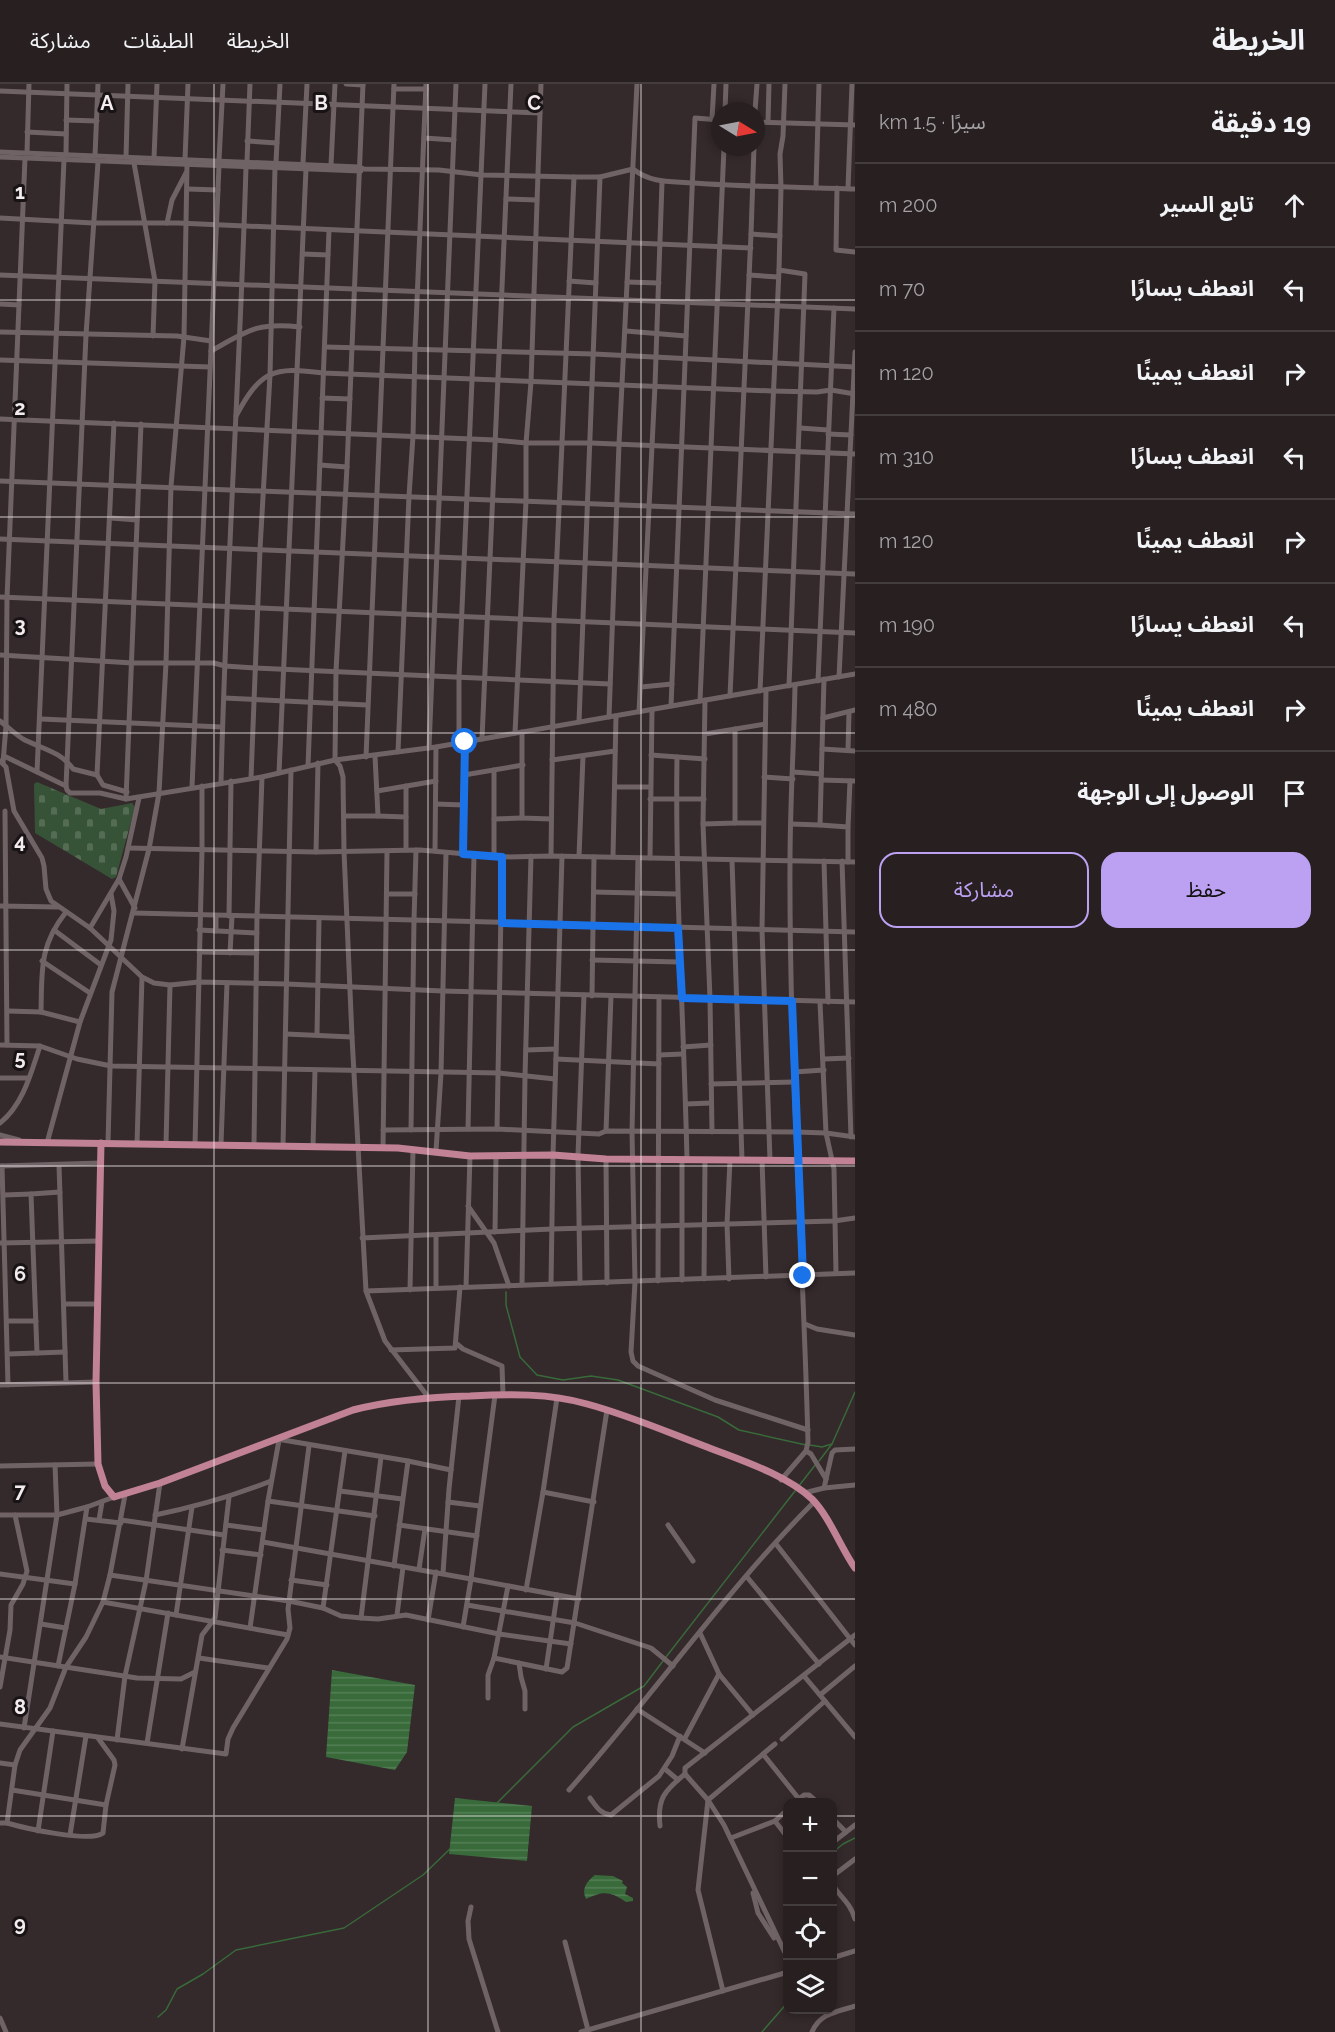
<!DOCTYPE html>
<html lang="ar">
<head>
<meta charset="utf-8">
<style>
  body { margin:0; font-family:Raleway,"Noto Sans Arabic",sans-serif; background:#2f2729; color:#f1f3f6; direction:rtl }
  .controls { position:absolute; right:18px; bottom:18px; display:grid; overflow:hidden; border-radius:12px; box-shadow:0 3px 9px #0003 }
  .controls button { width:54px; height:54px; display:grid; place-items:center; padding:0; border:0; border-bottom:2px solid #433d3e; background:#271f20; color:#f1f3f6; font:30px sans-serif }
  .compass { position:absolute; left:711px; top:18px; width:54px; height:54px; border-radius:50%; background:#271f20; box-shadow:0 3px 9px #0003; rotate:100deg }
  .stop { position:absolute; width:18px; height:18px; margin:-14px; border:4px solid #1a73e8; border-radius:50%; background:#fff }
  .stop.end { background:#1a73e8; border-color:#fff; box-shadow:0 2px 6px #0008 }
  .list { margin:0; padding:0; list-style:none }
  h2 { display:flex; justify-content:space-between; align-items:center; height:78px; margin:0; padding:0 24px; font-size:26px }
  h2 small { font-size:20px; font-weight:400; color:#a4a2a5 }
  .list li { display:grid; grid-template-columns:39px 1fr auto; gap:18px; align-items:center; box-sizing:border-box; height:84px; padding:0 24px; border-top:2px solid #433d3e }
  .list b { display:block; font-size:22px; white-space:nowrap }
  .list em { font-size:20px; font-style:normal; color:#a4a2a5 }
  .actions { display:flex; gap:12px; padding:18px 24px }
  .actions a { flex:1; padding:14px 0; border:2px solid #bca0f2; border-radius:18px; text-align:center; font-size:21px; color:#bca0f2 }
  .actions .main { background:#bca0f2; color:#111 }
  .icon { flex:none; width:33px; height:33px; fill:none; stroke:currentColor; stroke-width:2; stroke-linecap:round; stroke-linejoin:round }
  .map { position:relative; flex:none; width:855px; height:1948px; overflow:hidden; direction:ltr }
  header { display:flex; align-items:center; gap:36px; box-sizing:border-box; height:84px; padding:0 30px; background:#271f20; border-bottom:2px solid #433d3e }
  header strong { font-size:28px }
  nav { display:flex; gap:33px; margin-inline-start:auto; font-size:21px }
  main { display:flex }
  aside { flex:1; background:#271f20 }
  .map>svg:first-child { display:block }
  .cemetery { fill:url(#cemetery-stones) }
  .water { fill:url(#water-rules) }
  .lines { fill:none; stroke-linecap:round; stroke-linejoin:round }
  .stream { stroke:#386a3a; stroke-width:1.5 }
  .minor { stroke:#706366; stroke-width:5 }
  .major { stroke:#c08294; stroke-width:7 }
  .route { stroke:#1a73e8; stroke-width:8 }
  .grid { fill:none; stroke:#f3ebed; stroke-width:1.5; stroke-opacity:0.55 }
  .grid-label { font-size:20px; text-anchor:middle; font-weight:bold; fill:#f3ebed; stroke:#181314; stroke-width:6; stroke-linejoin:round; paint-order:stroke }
</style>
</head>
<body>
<header>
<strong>الخريطة</strong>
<nav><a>الخريطة</a><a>الطبقات</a><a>مشاركة</a></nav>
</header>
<main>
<aside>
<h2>19 دقيقة<small>سيرًا · 1.5 km</small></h2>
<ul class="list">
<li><svg class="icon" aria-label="ahead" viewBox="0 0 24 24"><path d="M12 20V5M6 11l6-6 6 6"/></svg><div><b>تابع السير</b></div><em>200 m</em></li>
<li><svg class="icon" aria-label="left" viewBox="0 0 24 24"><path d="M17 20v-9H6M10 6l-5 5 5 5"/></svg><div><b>انعطف يسارًا</b></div><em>70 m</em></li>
<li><svg class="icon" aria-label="right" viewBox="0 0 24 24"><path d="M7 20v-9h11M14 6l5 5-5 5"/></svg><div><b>انعطف يمينًا</b></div><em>120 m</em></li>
<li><svg class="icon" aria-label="left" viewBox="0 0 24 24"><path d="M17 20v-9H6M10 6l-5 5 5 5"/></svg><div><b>انعطف يسارًا</b></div><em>310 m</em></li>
<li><svg class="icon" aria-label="right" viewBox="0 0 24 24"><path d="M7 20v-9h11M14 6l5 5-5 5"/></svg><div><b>انعطف يمينًا</b></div><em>120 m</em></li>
<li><svg class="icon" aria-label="left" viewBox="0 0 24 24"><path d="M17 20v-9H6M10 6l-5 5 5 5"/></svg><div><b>انعطف يسارًا</b></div><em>190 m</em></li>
<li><svg class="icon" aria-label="right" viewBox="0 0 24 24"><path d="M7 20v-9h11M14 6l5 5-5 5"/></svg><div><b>انعطف يمينًا</b></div><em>480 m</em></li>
<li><svg class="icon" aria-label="arrive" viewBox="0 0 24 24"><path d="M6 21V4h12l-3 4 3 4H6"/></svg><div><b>الوصول إلى الوجهة</b></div></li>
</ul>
<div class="actions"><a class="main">حفظ</a><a>مشاركة</a></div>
</aside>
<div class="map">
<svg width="855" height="1948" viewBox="0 0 855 1948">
  <defs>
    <pattern id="cemetery-stones" width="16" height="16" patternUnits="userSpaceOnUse" patternTransform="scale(1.5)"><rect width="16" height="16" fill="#375337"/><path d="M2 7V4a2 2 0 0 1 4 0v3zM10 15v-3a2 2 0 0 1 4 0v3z" fill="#546c54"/></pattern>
    <pattern id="water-rules" width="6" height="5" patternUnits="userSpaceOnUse" patternTransform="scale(1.5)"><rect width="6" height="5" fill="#386a3a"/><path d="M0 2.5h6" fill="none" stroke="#557f57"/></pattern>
  </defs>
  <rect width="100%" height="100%" fill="#34292b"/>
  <path class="cemetery" d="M37,698L101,725L132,719L135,723L116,793L112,795L35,749L34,700Z"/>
  <g class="water">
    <path d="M332,1586L415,1601L407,1668L395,1686L326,1673Z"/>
    <path d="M455,1714L532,1722L527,1777L449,1770Z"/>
    <path d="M595,1791L613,1792L623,1797L622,1799L627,1803L625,1810L633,1814V1817L626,1818C609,1807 604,1807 586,1815C581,1805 587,1797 595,1791Z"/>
  </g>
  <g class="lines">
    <g class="stream">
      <path d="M506,1208V1221L520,1273L537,1291L563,1296L591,1292L618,1296L718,1333L739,1346L806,1361"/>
      <path d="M810,1361L822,1363L832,1360"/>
      <path d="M819,1377L832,1360L855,1308"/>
      <path d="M798,1403L816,1380"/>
      <path d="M666,1573L795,1407"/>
      <path d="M497,1719L573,1643L644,1602L663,1577"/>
      <path d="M832,1769L843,1760L855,1754"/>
      <path d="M158,1933L166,1926L177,1905L203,1890L236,1866L344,1844L423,1791L451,1764"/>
      <path d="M762,1948L788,1918"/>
    </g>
    <g class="minor">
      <path d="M346,0L363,1"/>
      <path d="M363,0L347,383L336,587L335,676L340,682L343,693L344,767L352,953L366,1207L385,1257L429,1314"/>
      <path d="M541,0L531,298L526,359H591L855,370"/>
      <path d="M394,5H426"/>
      <path d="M0,7L540,29"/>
      <path d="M725,27L726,0"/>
      <path d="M755,27L757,0"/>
      <path d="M712,35L714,0"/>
      <path d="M66,36L97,37"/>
      <path d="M756,38L855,41"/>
      <path d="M768,38L769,0"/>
      <path d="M27,48L66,50"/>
      <path d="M424,54L454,56"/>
      <path d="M247,57L277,59"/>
      <path d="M0,68L359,83L364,85L439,86L482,91L574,93H600L633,85C652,100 672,97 694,99C748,103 801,103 855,105"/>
      <path d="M27,69L29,0"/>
      <path d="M66,70L67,0"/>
      <path d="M95,72L98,0"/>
      <path d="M0,73L361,87"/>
      <path d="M126,73L128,0"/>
      <path d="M154,74L157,0"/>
      <path d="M185,75L188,0"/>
      <path d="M219,76L223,0"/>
      <path d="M247,77L250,0"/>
      <path d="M276,78L280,0"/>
      <path d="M134,79L155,197L153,252"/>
      <path d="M303,79L307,0"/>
      <path d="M331,81L335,0"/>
      <path d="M816,104L819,0"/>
      <path d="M837,104L836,166L855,168"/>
      <path d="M848,104L852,0"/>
      <path d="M187,105L218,106"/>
      <path d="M506,115L537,116"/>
      <path d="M0,134L93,139H178L751,164"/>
      <path d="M167,139L172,116L186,89"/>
      <path d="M751,150L780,152"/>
      <path d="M303,170L328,171"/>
      <path d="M779,186L805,190L789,602"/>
      <path d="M0,191L855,225"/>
      <path d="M749,191L778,193"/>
      <path d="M569,197L596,199"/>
      <path d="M627,198L659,199"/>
      <path d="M0,220L19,221"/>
      <path d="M626,247L686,252"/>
      <path d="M0,248L177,252L211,257"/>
      <path d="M325,263L594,270L855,283"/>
      <path d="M211,267C247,247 257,238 300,243"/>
      <path d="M0,276L210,283"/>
      <path d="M322,314L350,315"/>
      <path d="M236,332C260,287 273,282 323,289L772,307L817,308L831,306L855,310"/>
      <path d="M0,335L495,356L526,359V417L515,649"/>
      <path d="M114,339L97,691L103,701L127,708"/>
      <path d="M141,340L126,715L262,693L335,676L436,663L855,590"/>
      <path d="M800,344L828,346"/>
      <path d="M828,350L851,351"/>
      <path d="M320,381L347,383"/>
      <path d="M0,397L855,430"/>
      <path d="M111,434L137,436"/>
      <path d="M0,455L855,490"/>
      <path d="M0,513L855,549"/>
      <path d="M0,571L133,579H214L225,582L255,584L610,600"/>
      <path d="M839,593L855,268"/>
      <path d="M824,595L822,665L855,667"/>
      <path d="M818,597L834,224"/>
      <path d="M641,603L672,600"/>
      <path d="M766,606L762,846L770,1076"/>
      <path d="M760,607L779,186L781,104L780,70L783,52L785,0"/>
      <path d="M730,612L751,150L754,63"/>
      <path d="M224,614L367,621"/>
      <path d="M705,616L703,740L710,915L712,1048"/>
      <path d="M700,617L724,63"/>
      <path d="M671,622L695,34L720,36"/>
      <path d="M639,628L655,301L662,98"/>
      <path d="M609,633L619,360L637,0"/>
      <path d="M823,634L855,626"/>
      <path d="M41,635L222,643"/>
      <path d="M0,637C8,643 15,650 23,655C40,664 62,668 73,685L97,691"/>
      <path d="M579,638L600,93"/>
      <path d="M522,648V734L551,735"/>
      <path d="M705,650L765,640"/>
      <path d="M482,655L511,0"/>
      <path d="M459,659V593L485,0"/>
      <path d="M429,664L456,0"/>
      <path d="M822,665L820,741L848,743V778"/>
      <path d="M848,666L849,628"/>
      <path d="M398,668L409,412L413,352L415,265L426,0"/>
      <path d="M651,671L705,675"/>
      <path d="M4,672L66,702L67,706L70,709H100L126,715"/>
      <path d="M366,673L394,0"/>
      <path d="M677,673C675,807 684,941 687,1076"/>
      <path d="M552,676L615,667"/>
      <path d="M0,677L6,683L14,727L42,774L44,782L46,805L51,817L90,844L142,893L154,899L170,901L199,898L287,900L443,907L855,918"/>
      <path d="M3,679L6,642L7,514L25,74"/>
      <path d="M308,682L329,146"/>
      <path d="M494,686V772"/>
      <path d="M37,688L64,76"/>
      <path d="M793,688L821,690"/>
      <path d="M279,689L306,85"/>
      <path d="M464,691L523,681"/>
      <path d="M764,693L793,695"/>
      <path d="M251,694L260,465L270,291L275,83"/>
      <path d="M821,696L855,697"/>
      <path d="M221,699C226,493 240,288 246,83"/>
      <path d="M66,702L86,251L98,78"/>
      <path d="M192,703L219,82"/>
      <path d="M615,703H650"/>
      <path d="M377,707L436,697"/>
      <path d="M650,715H704"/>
      <path d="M436,720L464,721"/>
      <path d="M5,727L7,961"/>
      <path d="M344,732H378L375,672"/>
      <path d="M378,732L406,733V766"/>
      <path d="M406,733V702"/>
      <path d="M494,735L522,734"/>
      <path d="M735,739H762"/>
      <path d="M703,740L735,739V645"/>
      <path d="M791,740L820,741"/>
      <path d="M848,743L850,697"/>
      <path d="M128,764L316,768L420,766L502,773L551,772L855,778"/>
      <path d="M435,767L436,663"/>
      <path d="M316,768L318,679"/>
      <path d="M463,770L465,658"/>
      <path d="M551,772L554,536L574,93"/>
      <path d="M579,772L583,672"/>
      <path d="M613,773L616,632"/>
      <path d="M638,774L632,1048L635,1198L631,1268L633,1277L638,1282L715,1316L808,1346"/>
      <path d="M650,774L652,626"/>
      <path d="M732,776L742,1076"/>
      <path d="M824,777L828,918"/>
      <path d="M842,777L851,1053"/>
      <path d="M119,795L135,824"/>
      <path d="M594,808L677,810"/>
      <path d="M387,810H415"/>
      <path d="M0,822L58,823"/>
      <path d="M134,829L414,836L416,766"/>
      <path d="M229,832L231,697"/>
      <path d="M90,844L119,795L126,773L139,714"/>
      <path d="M54,846L101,881"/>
      <path d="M199,846L257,849"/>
      <path d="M216,847V832"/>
      <path d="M199,868L257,869"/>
      <path d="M230,869L232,832"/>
      <path d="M592,876L680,878"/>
      <path d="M42,877L90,909"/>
      <path d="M592,912L594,773"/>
      <path d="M820,918L826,1049L834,1085L836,1189"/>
      <path d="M8,927L41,928L80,938"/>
      <path d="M41,928C42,887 39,862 66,828"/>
      <path d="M286,950L352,953"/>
      <path d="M317,951L319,835"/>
      <path d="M0,961L40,962L77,975L111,982L499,989L555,995"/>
      <path d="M683,963L711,961"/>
      <path d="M526,966L556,965"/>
      <path d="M659,971L683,970"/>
      <path d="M556,975L659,980"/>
      <path d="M824,975L849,974"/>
      <path d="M794,988L824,986"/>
      <path d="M0,994H28"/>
      <path d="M711,1000L794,998"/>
      <path d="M686,1020L711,1019"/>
      <path d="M0,1039C23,1021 31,989 40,962"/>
      <path d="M468,1045L474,771"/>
      <path d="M497,1045L502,773"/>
      <path d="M383,1046L497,1045L599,1050L606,1047L796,1048L826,1049L855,1053"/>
      <path d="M411,1046L414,836L855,848"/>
      <path d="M606,1047L611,912"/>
      <path d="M0,1051L19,1056"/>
      <path d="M47,1059L80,938L111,856L114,827L111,810"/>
      <path d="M108,1059L112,908L149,765L159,709L166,579L171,402L184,253L187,81"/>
      <path d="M137,1060L142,893"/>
      <path d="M166,1060L170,901"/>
      <path d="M221,1060L227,899"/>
      <path d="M195,1061L202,766V702"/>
      <path d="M254,1061L257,832L262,693"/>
      <path d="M283,1062L291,686"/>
      <path d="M313,1063L315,986"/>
      <path d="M383,1064L387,767"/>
      <path d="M436,1067L441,989L446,769"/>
      <path d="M606,1075L607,1199"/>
      <path d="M762,1076L766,1193"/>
      <path d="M59,1081L66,1298"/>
      <path d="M0,1082L101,1079"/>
      <path d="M2,1082L8,1301"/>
      <path d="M60,1108L31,1110L37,1269L65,1268"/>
      <path d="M4,1111L31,1110"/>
      <path d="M468,1122L494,1159L509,1202"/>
      <path d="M495,1148L496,1073"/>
      <path d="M362,1154L552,1145L834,1137L855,1134"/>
      <path d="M0,1159L99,1157"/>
      <path d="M704,1195L705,1076"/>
      <path d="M729,1195L727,1140L730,1076"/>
      <path d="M682,1196V1076"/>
      <path d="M658,1197L659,913"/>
      <path d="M580,1199L578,1071L584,911"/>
      <path d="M551,1200L553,1071L562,772"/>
      <path d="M522,1201L525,992L531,772"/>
      <path d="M466,1203L470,1072"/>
      <path d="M436,1204V1151"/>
      <path d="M410,1206L413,1065"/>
      <path d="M366,1207L855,1189"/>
      <path d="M64,1220H97"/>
      <path d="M7,1237H36"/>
      <path d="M805,1240L817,1245L855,1251"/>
      <path d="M457,1260L463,1265L502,1282L503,1311"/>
      <path d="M391,1266L455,1264L460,1203"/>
      <path d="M8,1270L37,1269"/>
      <path d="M0,1301L96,1298"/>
      <path d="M495,1311L471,1495L579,1515"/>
      <path d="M557,1314L543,1408L594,1418"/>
      <path d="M277,1355L408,1377L394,1482"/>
      <path d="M806,1367L811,1370L826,1395"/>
      <path d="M408,1377L451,1386"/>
      <path d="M0,1382L98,1380"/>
      <path d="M781,1396L806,1367L808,1358C803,1164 789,971 790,778C790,719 794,660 795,601"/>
      <path d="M824,1404L832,1369L835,1366L855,1365"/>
      <path d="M340,1407L402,1415"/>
      <path d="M804,1409L824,1404L855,1401"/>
      <path d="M268,1417L375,1432"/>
      <path d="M448,1418L480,1422"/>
      <path d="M0,1431H57L87,1423L114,1413"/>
      <path d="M155,1431C195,1423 233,1412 271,1397"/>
      <path d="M86,1435L121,1439"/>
      <path d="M99,1436L102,1418"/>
      <path d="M121,1436L224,1451"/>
      <path d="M226,1441L264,1446"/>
      <path d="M399,1441L477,1452"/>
      <path d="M668,1441L693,1477"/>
      <path d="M263,1458L471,1495L463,1543"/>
      <path d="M776,1460L855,1561"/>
      <path d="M222,1466L261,1471"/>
      <path d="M419,1485L425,1445"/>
      <path d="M443,1489L449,1405L459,1312"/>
      <path d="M0,1490L75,1500"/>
      <path d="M110,1491L289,1517L323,1524L345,1367"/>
      <path d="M747,1493L819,1580"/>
      <path d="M291,1496L327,1501"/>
      <path d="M526,1506L543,1408"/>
      <path d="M103,1518L288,1551"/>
      <path d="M467,1521L575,1539L651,1564L673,1582"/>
      <path d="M323,1524L341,1532L361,1534L378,1535L406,1531L499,1550L571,1560"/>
      <path d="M176,1531L192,1423"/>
      <path d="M397,1531L403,1483"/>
      <path d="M361,1534L381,1373"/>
      <path d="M428,1536L436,1488"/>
      <path d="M41,1540L66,1544"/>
      <path d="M250,1544L268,1417L279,1356"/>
      <path d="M700,1549L719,1590L753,1631"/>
      <path d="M0,1573L137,1594L181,1595L195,1588"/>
      <path d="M199,1574L268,1584"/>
      <path d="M494,1574L562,1588L567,1584L607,1326"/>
      <path d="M519,1579L521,1593L525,1607V1625"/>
      <path d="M58,1582L75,1500L87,1423"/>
      <path d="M546,1585L557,1511"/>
      <path d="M804,1592L855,1653"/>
      <path d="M0,1603L10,1546L11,1521L23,1500L27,1487L15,1431"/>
      <path d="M820,1611L855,1582"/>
      <path d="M488,1614V1591L494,1574L508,1502"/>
      <path d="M637,1625L705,1669"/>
      <path d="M0,1640L226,1670L228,1655L233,1644L287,1555L290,1544L288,1525L309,1362"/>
      <path d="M24,1644L57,1431L55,1381"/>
      <path d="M685,1654L719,1590"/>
      <path d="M782,1655L825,1617"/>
      <path d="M117,1656L125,1592L146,1497L160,1399"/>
      <path d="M147,1659L168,1529"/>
      <path d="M182,1665L202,1551L215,1534L229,1413"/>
      <path d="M763,1670L799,1715"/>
      <path d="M0,1679L15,1681"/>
      <path d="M665,1685L678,1696"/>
      <path d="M12,1706L106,1721"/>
      <path d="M569,1706C653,1612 725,1507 814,1418"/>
      <path d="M590,1714C596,1722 600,1730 611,1731L659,1692L672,1672L680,1652"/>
      <path d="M795,1718L804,1711H809L817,1718"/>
      <path d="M832,1734L846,1748"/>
      <path d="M775,1737L788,1754"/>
      <path d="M0,1739H7L15,1681L20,1666L50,1624L66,1583L86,1553L103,1518L110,1491L125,1411"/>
      <path d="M7,1739C24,1744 90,1759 103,1749L106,1721L115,1681L114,1676L98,1654"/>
      <path d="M660,1742C657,1715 664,1707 685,1690"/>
      <path d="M38,1747L53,1647"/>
      <path d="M70,1751L86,1652"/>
      <path d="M731,1754L775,1737L788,1725"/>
      <path d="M832,1759L855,1741"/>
      <path d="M832,1794L834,1791L855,1775"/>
      <path d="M832,1799C839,1813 849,1816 855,1835"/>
      <path d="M753,1809L758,1829L774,1854"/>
      <path d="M471,1823L468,1837L469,1855L498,1948"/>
      <path d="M565,1858L588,1946"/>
      <path d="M832,1874L855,1867"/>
      <path d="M788,1875L724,1741L708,1716L685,1690V1684L855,1551"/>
      <path d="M723,1907L698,1806L708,1716L775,1660"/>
      <path d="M0,1934L6,1948"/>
      <path d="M581,1948L788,1888"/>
      <path d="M812,1948C820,1929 837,1928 855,1922"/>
    </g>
    <g class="major">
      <path d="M0,1058L398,1064L470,1072L553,1071L606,1075L855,1077"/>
      <path d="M101,1059L96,1298L98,1380L105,1402L114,1413L160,1399L353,1326C392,1316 430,1313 470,1312C509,1310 549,1309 587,1320C628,1331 667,1348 707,1363C740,1376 785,1390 812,1415C829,1432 841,1464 855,1484"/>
    </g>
  </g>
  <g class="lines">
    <path class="route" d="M465,658L463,770L502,773V839L678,844L682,914L792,917L803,1192"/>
  </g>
  <path class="grid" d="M214,0V1948M428,0V1948M641,0V1948M0,216H855M0,433H855M0,649H855M0,866H855M0,1082H855M0,1299H855M0,1515H855M0,1732H788M832,1732H855"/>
  <g class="grid-label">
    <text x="107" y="26">A</text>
    <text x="321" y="26">B</text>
    <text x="534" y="26">C</text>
    <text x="20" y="115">1</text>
    <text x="20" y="331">2</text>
    <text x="20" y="548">3</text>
    <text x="20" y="764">4</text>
    <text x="20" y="981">5</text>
    <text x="20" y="1197">6</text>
    <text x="20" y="1414">7</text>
    <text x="20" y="1630">8</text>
    <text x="20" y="1847">9</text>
  </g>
</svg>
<div class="controls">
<button>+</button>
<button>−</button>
<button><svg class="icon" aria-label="locate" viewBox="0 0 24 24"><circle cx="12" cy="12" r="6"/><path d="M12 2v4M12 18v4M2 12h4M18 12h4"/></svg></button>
<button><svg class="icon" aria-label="layers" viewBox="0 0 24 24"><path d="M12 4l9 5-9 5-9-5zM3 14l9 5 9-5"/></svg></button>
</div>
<svg class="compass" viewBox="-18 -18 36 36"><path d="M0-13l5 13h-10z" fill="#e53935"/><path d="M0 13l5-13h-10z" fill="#a4a2a5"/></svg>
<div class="stop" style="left:465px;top:658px"></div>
<div class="stop end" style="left:803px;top:1192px"></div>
</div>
</main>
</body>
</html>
